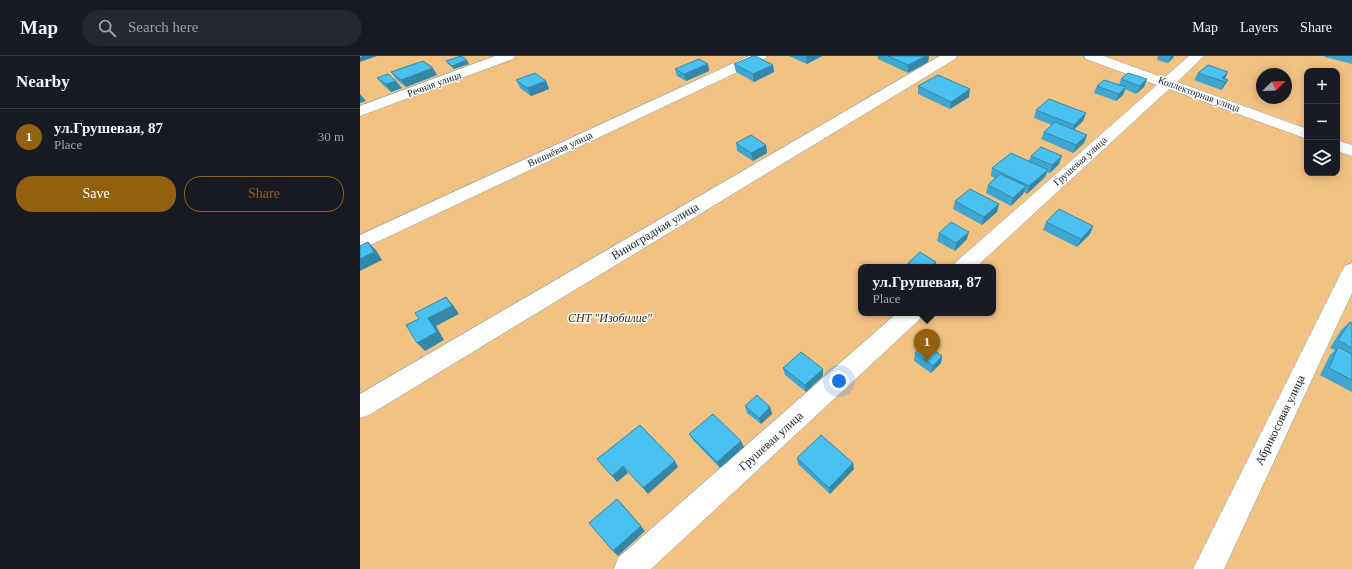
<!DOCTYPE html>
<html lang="en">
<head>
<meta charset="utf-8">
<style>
  body { margin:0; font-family:Georgia,serif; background:#242831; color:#f1f3f6 }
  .controls { position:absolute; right:12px; top:12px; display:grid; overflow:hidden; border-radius:8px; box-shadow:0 2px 10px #0003 }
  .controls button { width:36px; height:36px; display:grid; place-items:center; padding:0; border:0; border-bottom:1px solid #363941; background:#171b24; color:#f1f3f6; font:20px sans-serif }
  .compass { position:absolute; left:896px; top:12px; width:36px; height:36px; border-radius:50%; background:#171b24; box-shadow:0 2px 10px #0003; rotate:67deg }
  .you { position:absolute; left:479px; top:325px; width:14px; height:14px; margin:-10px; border:3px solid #fff; border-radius:50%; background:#1a73e8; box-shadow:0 0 0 6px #1a73e833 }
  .badge { display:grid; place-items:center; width:26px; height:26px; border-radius:50%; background:#926110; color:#fff; font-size:13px; font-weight:700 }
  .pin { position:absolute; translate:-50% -33px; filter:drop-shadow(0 1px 2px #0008) }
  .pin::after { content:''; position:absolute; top:21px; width:14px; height:12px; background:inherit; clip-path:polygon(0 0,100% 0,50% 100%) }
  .popup { position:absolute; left:498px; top:208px; width:138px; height:52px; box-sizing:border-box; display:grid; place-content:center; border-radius:8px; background:#171b24; filter:drop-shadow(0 1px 3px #0005); font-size:13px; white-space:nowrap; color:#9ea1a6 }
  .popup b { font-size:15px; color:#f1f3f6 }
  .popup::after { content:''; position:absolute; left:50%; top:100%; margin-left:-8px; border:8px solid transparent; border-top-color:#171b24 }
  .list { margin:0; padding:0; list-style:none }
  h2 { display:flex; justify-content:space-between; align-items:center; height:52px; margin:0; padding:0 16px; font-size:17px }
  h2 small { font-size:13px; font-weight:400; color:#9ea1a6 }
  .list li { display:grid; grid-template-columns:26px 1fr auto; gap:12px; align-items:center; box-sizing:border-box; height:56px; padding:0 16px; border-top:1px solid #363941 }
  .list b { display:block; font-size:15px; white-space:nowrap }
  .list p { margin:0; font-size:13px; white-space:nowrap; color:#9ea1a6 }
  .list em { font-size:13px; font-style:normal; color:#9ea1a6 }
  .actions { display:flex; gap:8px; padding:12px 16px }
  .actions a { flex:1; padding:9px 0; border:1px solid #926110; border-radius:16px; text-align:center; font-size:14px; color:#926110 }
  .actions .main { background:#926110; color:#fff }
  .icon { flex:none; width:22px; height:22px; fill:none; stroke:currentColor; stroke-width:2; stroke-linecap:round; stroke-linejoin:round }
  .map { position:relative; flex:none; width:992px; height:513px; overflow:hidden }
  header { display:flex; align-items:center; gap:24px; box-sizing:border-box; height:56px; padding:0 20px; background:#171b24; border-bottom:1px solid #363941 }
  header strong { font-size:19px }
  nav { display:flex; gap:22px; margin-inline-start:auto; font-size:14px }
  .search { width:280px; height:36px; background:#242831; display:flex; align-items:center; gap:10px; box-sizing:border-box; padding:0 14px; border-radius:22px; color:#9ea1a6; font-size:15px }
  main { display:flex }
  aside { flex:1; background:#171b24 }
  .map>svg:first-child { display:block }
  .green { fill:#f2c283; fill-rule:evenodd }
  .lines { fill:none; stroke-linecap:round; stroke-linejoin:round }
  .minor-casing { stroke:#8da0aa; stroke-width:1 }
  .minor { fill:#fff; fill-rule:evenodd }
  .wall { fill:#40a6cf }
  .shaded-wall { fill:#3487a9 }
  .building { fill:#4bc1f1; stroke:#3487a9 }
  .labels { text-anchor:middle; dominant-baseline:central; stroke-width:3; stroke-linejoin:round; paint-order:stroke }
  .far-street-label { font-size:10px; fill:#1d2529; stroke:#f7fbfd }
  .street-label { font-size:12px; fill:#1d2529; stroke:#f7fbfd }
  .park-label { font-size:12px; font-style:italic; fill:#482f0a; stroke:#f7fbfd }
</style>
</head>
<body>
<header>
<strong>Map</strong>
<div class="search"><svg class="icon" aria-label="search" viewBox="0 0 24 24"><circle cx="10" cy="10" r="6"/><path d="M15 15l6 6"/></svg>Search here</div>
<nav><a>Map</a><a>Layers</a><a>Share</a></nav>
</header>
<main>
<aside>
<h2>Nearby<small></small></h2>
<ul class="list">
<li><span class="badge">1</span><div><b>ул.Грушевая, 87</b><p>Place</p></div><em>30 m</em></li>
</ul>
<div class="actions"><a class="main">Save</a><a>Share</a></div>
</aside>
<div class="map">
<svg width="992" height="513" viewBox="0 0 992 513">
  <rect width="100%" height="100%" fill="#dcf1fb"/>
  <path class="green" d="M0,0H992V513H0ZM947,15H977V117H947ZM902,18H926V42H902ZM501,211H633V257H501Z"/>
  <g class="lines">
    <g class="minor-casing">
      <g id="minor">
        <path d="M135,0H155L153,3L0,60V50Z"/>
        <path d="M389,0H407L405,3L0,194V179Z"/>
        <path d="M580,0H597L595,3L9,359L0,362V338Z"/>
        <path d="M724,0H744L804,22L829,0H844L817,26L947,73V83L809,33L616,211H593L596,206L797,29L726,3Z"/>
        <path d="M977,84L992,89V100L977,95Z"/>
        <path d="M992,207V237L864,513H833L982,215L985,210Z"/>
        <path d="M537,257H563L560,263L291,513H254L258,502Z"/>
      </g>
    </g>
    <use href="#minor" class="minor"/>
  </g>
  <g class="wall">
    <path d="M429,0H462L447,8Z"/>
    <path d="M518,0H569L568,6L548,17L518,3Z"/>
    <path d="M798,0H814L813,2L808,7L797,4Z"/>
    <path d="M965,0H992V8L965,1Z"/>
    <path d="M86,5L109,8L94,13L89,9Z"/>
    <path d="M348,8L349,15L326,25L317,20L315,13Z"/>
    <path d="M374,8L413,9L414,16L394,26L376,16Z"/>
    <path d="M31,16L77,19L46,31L37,24Z"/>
    <path d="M868,16L865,23L868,24L863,32L861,34L834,24L838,17Z"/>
    <path d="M17,22L42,32L31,36L23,29Z"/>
    <path d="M761,23H787L784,31L776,38L765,33L763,39L756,45L734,37L737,30L759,29Z"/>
    <path d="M156,24L186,25L189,33L171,40L160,32Z"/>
    <path d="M558,30L609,41L590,53L558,38Z"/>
    <path d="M676,54L726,57L723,65L714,74L727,79L724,87L713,97L681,83L684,76L692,69L674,62Z"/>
    <path d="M376,87L406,89L407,97L393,105L377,95Z"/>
    <path d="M671,100L699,108L690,117L687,116L685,121L667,138L664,136L663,138L651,150L626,137L628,129L635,122L631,120L632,112L669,105Z"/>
    <path d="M595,145L639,148L637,156L622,169L593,153Z"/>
    <path d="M686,166L733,170L730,178L717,191L683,174Z"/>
    <path d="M579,177L607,183L595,195L577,185Z"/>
    <path d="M576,206L575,211H548V207Z"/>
    <path d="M990,266L992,267V336L960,319L970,299L975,294L970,292L981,274Z"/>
    <path d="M555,297L582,300L581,307L571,317L554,305Z"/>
    <path d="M423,312L463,320L446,336L425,319Z"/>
    <path d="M385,350L410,351L412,358L401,368L387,357Z"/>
    <path d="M329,378L384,391L360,412L333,384Z"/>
    <path d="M437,402L493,407L494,413L470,438L438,408Z"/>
  </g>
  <g class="shaded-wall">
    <path d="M2,0H17L0,6V1Z"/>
    <path d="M447,0H462L447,8L446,1Z"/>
    <path d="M566,0H569L568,6L548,17V9Z"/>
    <path d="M811,0H814L813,2L808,7Z"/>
    <path d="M107,4L109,8L94,13L92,10Z"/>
    <path d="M348,8L349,15L326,25L324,18Z"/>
    <path d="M413,9L414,16L394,26L393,18Z"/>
    <path d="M73,12L77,19L46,31L41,24Z"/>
    <path d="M868,16L864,24L862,22Z"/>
    <path d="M787,23L784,31L776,38L780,30Z"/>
    <path d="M868,24L863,32L861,34L865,26Z"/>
    <path d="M36,25L42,32L31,36L26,28Z"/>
    <path d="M186,25L189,33L171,40L167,32Z"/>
    <path d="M766,31L763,39L756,45L759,38Z"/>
    <path d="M610,33L609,41L590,53L591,46Z"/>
    <path d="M0,38L6,45L0,47Z"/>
    <path d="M726,57L723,65L711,76L714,69Z"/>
    <path d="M727,79L724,87L713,97L716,89Z"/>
    <path d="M406,89L407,97L393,105L391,97Z"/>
    <path d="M702,100L699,108L690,117L692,109Z"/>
    <path d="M688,114L685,121L667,138L669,130Z"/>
    <path d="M666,130L663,138L651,150L653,142Z"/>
    <path d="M639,148L637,156L622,169L624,161Z"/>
    <path d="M733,170L730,178L717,191L721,183Z"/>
    <path d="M609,176L607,183L595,195L596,187Z"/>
    <path d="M8,186L16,194L22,204L0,215V203Z"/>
    <path d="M576,206L575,211H570Z"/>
    <path d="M86,241L93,249L99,258L76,270L84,284L65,295L57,287L68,262Z"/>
    <path d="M582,300L581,307L571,317L573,310Z"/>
    <path d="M463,313V320L446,336L445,329Z"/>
    <path d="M410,351L412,358L401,368L399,362Z"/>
    <path d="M381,385L384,391L360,412L357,406Z"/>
    <path d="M315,405L318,411L288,438L283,432Z"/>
    <path d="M493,407L494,413L470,438L469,432Z"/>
    <path d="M263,410L268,417L257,426L252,420Z"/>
    <path d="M262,448L285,475L258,500L253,495Z"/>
  </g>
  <g class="building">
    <path d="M101,0L107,4L92,10L86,5Z"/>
    <path d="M393,0H395L413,9L393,18L374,8Z"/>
    <path d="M528,0H566L548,9Z"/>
    <path d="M339,3L348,8L324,18L315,13Z"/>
    <path d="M63,5L73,12L41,24L31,16Z"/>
    <path d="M848,9L868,16L862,22L868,24L865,26L838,17Z"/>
    <path d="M175,17L186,25L167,32L156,24Z"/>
    <path d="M768,17L787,23L780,30L761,23Z"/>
    <path d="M28,18L36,25L26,28L17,22Z"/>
    <path d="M578,19L610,33L591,46L558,30Z"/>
    <path d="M744,24L766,31L759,38L737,30Z"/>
    <path d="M689,43L726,57L714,69L676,54Z"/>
    <path d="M695,66L727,79L716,89L684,76Z"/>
    <path d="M391,79L406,89L391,97L376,87Z"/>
    <path d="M681,91L702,100L692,109L671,100Z"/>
    <path d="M651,97L688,114L669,130L632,112Z"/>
    <path d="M640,118L666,130L653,142L628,129Z"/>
    <path d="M610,133L639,148L624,161L595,145Z"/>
    <path d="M699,153L733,170L721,183L686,166Z"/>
    <path d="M591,166L609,176L596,187L579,177Z"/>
    <path d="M8,186L14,196L0,203V190Z"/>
    <path d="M560,196L576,206L570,211H555L548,207Z"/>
    <path d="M86,241L92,250L68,262L77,276L57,287L46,269L59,263L55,257Z"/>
    <path d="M990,266L992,267V292L978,284Z"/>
    <path d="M565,288L582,300L573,310L555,297Z"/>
    <path d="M978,291L992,298V324L969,312Z"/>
    <path d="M441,296L463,313L445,329L423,312Z"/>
    <path d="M397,339L410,351L399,362L385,350Z"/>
    <path d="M353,358L381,385L357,406L329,378Z"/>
    <path d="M280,369L315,405L283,432L263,410L252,420L237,403Z"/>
    <path d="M461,379L493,407L469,432L437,402Z"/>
    <path d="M257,443L281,470L253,495L229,467Z"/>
  </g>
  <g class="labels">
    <g class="far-street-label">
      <text transform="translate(74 28) rotate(-20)">Речная улица</text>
      <text transform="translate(839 38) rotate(20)">Коллекторная улица</text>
      <text transform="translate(200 93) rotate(-25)">Вишнёвая улица</text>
      <text transform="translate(720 105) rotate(-42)">Грушевая улица</text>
    </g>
    <g class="street-label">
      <text transform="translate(295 175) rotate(-31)">Виноградная улица</text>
      <text transform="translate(920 364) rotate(-64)">Абрикосовая улица</text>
      <text transform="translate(411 385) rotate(-42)">Грушевая улица</text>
    </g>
    <g class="park-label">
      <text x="250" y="262">СНТ "Изобилие"</text>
    </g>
  </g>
</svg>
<div class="controls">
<button>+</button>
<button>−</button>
<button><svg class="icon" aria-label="layers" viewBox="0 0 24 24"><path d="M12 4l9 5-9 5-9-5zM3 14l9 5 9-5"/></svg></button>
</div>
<svg class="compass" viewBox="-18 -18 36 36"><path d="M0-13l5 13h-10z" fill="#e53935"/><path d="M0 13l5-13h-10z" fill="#9ea1a6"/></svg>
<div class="you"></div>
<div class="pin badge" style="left:567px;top:306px">1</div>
<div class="popup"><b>ул.Грушевая, 87</b>Place</div>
</div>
</main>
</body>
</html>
